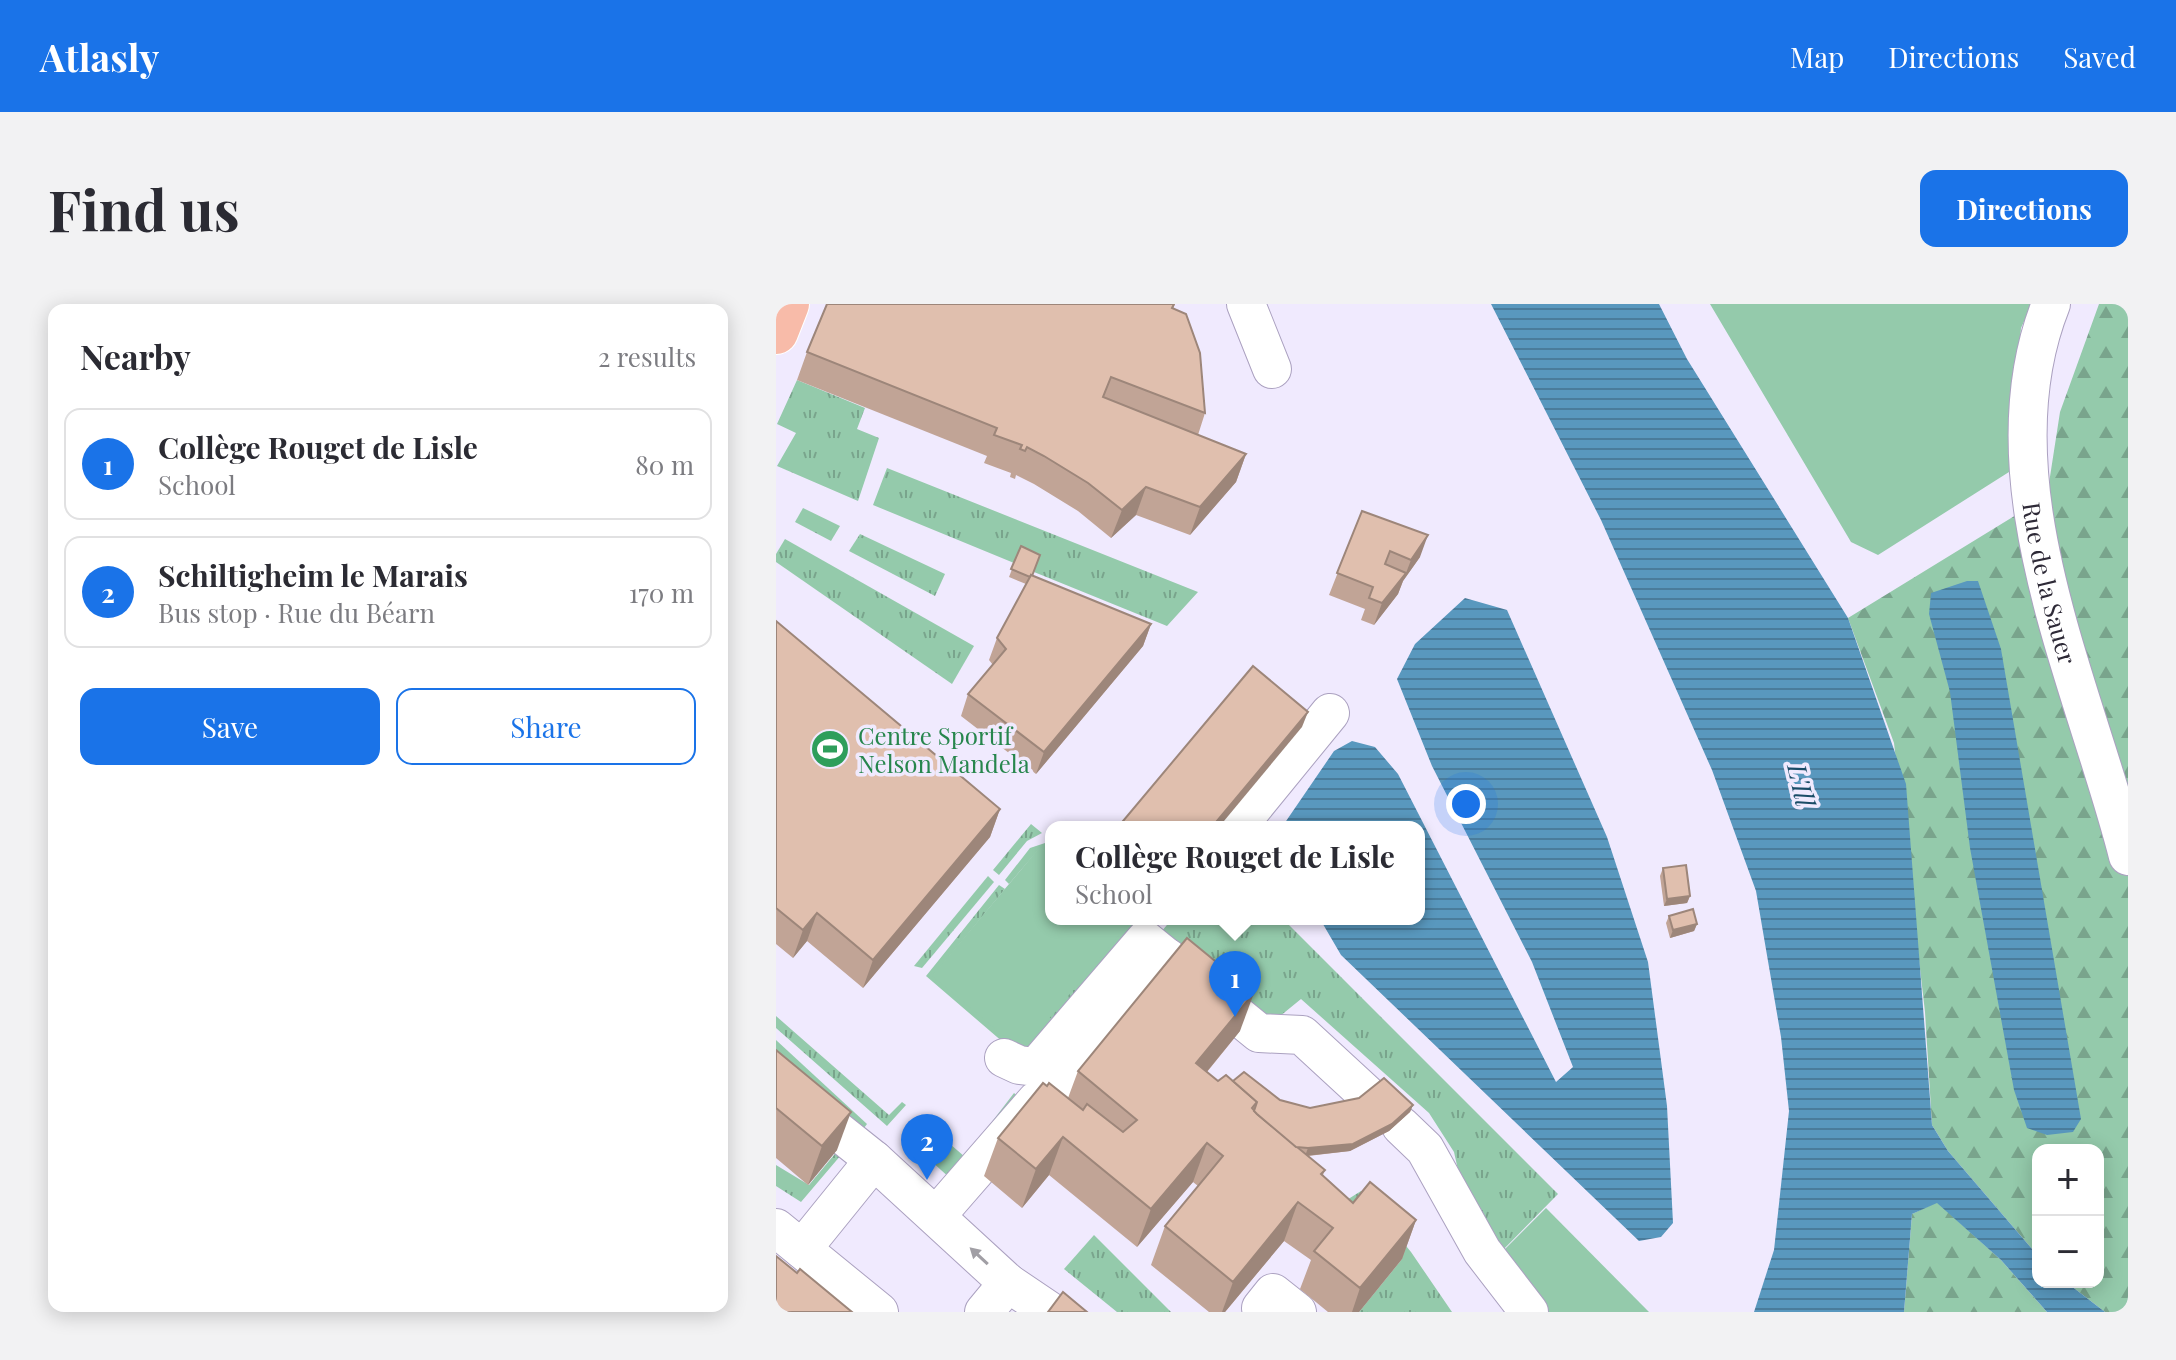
<!DOCTYPE html>
<html lang="en">
<head>
<meta charset="utf-8">
<style>
  body { margin:0; font-family:"Playfair Display",serif; background:#f2f2f3; color:#2b2b33 }
  .controls { position:absolute; right:24px; bottom:24px; display:grid; overflow:hidden; border-radius:16px; box-shadow:0 4px 20px #0003 }
  .controls button { width:72px; height:72px; display:grid; place-items:center; padding:0; border:0; border-bottom:2px solid #e1e1e2; background:#fff; color:#2b2b33; font:40px sans-serif }
  .you { position:absolute; left:690px; top:500px; width:28px; height:28px; margin:-20px; border:6px solid #fff; border-radius:50%; background:#1a73e8; box-shadow:0 0 0 12px #1a73e833 }
  .badge { display:grid; place-items:center; width:52px; height:52px; border-radius:50%; background:#1a73e8; color:#fff; font-size:26px; font-weight:700 }
  .pin { position:absolute; translate:-50% -66px; filter:drop-shadow(0 2px 4px #0008) }
  .pin::after { content:''; position:absolute; top:42px; width:28px; height:24px; background:inherit; clip-path:polygon(0 0,100% 0,50% 100%) }
  .popup { position:absolute; left:269px; top:517px; width:380px; height:104px; box-sizing:border-box; display:grid; place-content:center; border-radius:16px; background:#fff; filter:drop-shadow(0 2px 6px #0005); font-size:26px; white-space:nowrap; color:#7c7c81 }
  .popup b { font-size:30px; color:#2b2b33 }
  .popup::after { content:''; position:absolute; left:50%; top:100%; margin-left:-16px; border:16px solid transparent; border-top-color:#fff }
  .list { margin:0; padding:0; list-style:none }
  h2 { display:flex; justify-content:space-between; align-items:center; height:104px; margin:0; padding:0 32px; font-size:34px }
  h2 small { font-size:26px; font-weight:400; color:#7c7c81 }
  .list li { display:grid; grid-template-columns:52px 1fr auto; gap:24px; align-items:center; box-sizing:border-box; height:112px; margin:0 16px 16px; padding:0 16px; border:2px solid #e1e1e2; border-radius:16px }
  .list b { display:block; font-size:30px; white-space:nowrap }
  .list p { margin:0; font-size:26px; white-space:nowrap; color:#7c7c81 }
  .list em { font-size:26px; font-style:normal; color:#7c7c81 }
  .actions { display:flex; gap:16px; padding:24px 32px }
  .actions a { flex:1; padding:18px 0; border:2px solid #1a73e8; border-radius:16px; text-align:center; font-size:28px; color:#1a73e8 }
  .actions .main { background:#1a73e8; color:#fff }
  .map { position:relative; flex:none; width:1352px; height:1008px; overflow:hidden; border-radius:16px }
  header { display:flex; align-items:center; gap:48px; box-sizing:border-box; height:112px; padding:0 40px; background:#1a73e8; color:#fff }
  header strong { font-size:38px }
  nav { display:flex; gap:44px; margin-inline-start:auto; font-size:28px }
  .intro { display:flex; align-items:center; justify-content:space-between; box-sizing:border-box; height:192px; padding:0 48px }
  h1 { margin:0; font-size:56px }
  .button { padding:20px 36px; border-radius:16px; background:#1a73e8; color:#fff; font-size:28px; font-weight:700 }
  main { display:flex; gap:48px; padding:0 48px }
  aside { flex:1; background:#fff; border-radius:16px; box-shadow:0 4px 20px #0003 }
  .map>svg:first-child { display:block }
  .grass { fill:url(#grass-tufts) }
  .forest { fill:url(#forest-firs) }
  .garden { fill:#94caab }
  .water { fill:url(#water-rules) }
  .lines { fill:none; stroke-linecap:round; stroke-linejoin:round }
  .minor-casing { stroke:#aba1c0; stroke-width:40 }
  .major-casing { stroke:#fff; stroke-width:46 }
  .minor { stroke:#fff; stroke-width:38 }
  .major { stroke:#f8bba9; stroke-width:44 }
  .wall { fill:#c1a496 }
  .shaded-wall { fill:#9d867a }
  .building { fill:#e0bfae; stroke:#9d867a; stroke-width:2 }
  .oneway { fill:#a19fa5 }
  .labels { text-anchor:middle; dominant-baseline:central; stroke-width:7; stroke-linejoin:round; paint-order:stroke }
  .street-label { font-size:24px; fill:#2e2a37; stroke:#f0eafe }
  .leisure-label { font-size:24px; fill:#27864d; stroke:#f0eafe; text-anchor:start }
  .water-label { font-size:26px; font-style:italic; fill:#1a4c67; stroke:#f0eafe }
</style>
</head>
<body>
<header>
<strong>Atlasly</strong>
<nav><a>Map</a><a>Directions</a><a>Saved</a></nav>
</header>
<div class="intro"><h1>Find us</h1><a class="button">Directions</a></div>
<main>
<aside>
<h2>Nearby<small>2 results</small></h2>
<ul class="list">
<li><span class="badge">1</span><div><b>Collège Rouget de Lisle</b><p>School</p></div><em>80 m</em></li>
<li><span class="badge">2</span><div><b>Schiltigheim le Marais</b><p>Bus stop · Rue du Béarn</p></div><em>170 m</em></li>
</ul>
<div class="actions"><a class="main">Save</a><a>Share</a></div>
</aside>
<div class="map">
<svg width="1352" height="1008" viewBox="0 0 1352 1008">
  <defs>
    <pattern id="grass-tufts" width="24" height="20" patternUnits="userSpaceOnUse" patternTransform="scale(2)"><rect width="24" height="20" fill="#94caab"/><path d="M3 7l-1-3M5 7V3M7 7l1-3M15 17l-1-3M17 17v-4M19 17l1-3" fill="none" stroke="#79a48c"/></pattern>
    <pattern id="forest-firs" width="22" height="20" patternUnits="userSpaceOnUse" patternTransform="scale(2)"><rect width="22" height="20" fill="#94caab"/><path d="M5 1l3.5 6h-7zM16 11l3.5 6h-7z" fill="#79a48c"/></pattern>
    <pattern id="water-rules" width="6" height="5" patternUnits="userSpaceOnUse" patternTransform="scale(2)"><rect width="6" height="5" fill="#5998be"/><path d="M0 2.5h6" fill="none" stroke="#4a7c9b"/></pattern>
  </defs>
  <rect width="100%" height="100%" fill="#f0eafe"/>
  <g class="grass">
    <path d="M21,76L89,104L81,125L103,134L82,197L1,162L20,129L1,120Z"/>
    <path d="M111,164L422,288L391,322L258,268L261,258L238,259L97,201Z"/>
    <path d="M27,204L64,222L55,237L19,218Z"/>
    <path d="M84,230L169,270L159,292L73,247Z"/>
    <path d="M9,235L198,342L176,380L0,258V250Z"/>
    <path d="M255,520L266,529L251,537L223,571L217,566Z"/>
    <path d="M275,537V552L264,544L233,580L229,576L254,544Z"/>
    <path d="M212,572L218,578L146,664L138,662Z"/>
    <path d="M223,581L229,585L157,672L354,618L351,615H366L369,622L259,756L228,739L150,672Z"/>
    <path d="M396,615H507L782,890L722,951L691,906L678,848L653,809L525,695L487,726L379,635Z"/>
    <path d="M0,712L113,811L126,798L130,801L111,822L0,724Z"/>
    <path d="M0,736L91,820L82,832L0,766Z"/>
    <path d="M238,789L245,795L176,876L132,836L147,817L137,834L154,848L166,833L189,853Z"/>
    <path d="M68,839L71,844L25,898L0,882V861L33,881Z"/>
    <path d="M585,887L635,948L676,1008H583L626,955L566,899Z"/>
    <path d="M318,931L395,1008H341L288,965Z"/>
  </g>
  <g class="forest">
    <path d="M1323,0H1352V1008H1329L1290,978H1322V846H1262V952L1172,847L1156,821L1149,708L1118,439L1072,314L1271,192L1284,108Z"/>
    <path d="M1161,898L1225,956L1271,1008H1128L1136,910Z"/>
  </g>
  <g class="garden">
    <path d="M934,0H1256L1245,24L1233,168L1102,251L1075,238Z"/>
    <path d="M264,543L275,552V615L354,618L246,747L156,672Z"/>
    <path d="M770,904L873,1008H767L717,957Z"/>
  </g>
  <g class="water">
    <path d="M715,0H883L911,55L1072,314L1130,480L1156,821L1172,847L1262,952V978H1290L1329,1008H1271L1225,956L1161,899L1136,910L1128,1008H978L998,946L1013,807L1005,733L980,587L936,466L825,216Z"/>
    <path d="M1191,277H1202L1225,345L1305,815L1297,828L1271,831L1251,824L1238,786L1194,544L1174,388L1153,310L1155,289Z"/>
    <path d="M689,294L731,306L831,533L872,658L891,802L897,919L885,933L863,937L565,651L544,615H643V523H506L558,447L576,437L599,443L622,470L780,778L797,763L756,658L656,462L621,375L639,340Z"/>
  </g>
  <g class="lines">
    <g class="minor-casing">
      <g id="minor">
        <path d="M470,0L496,65"/>
        <path id="s1" d="M1275,0C1205,175 1309,382 1352,552"/>
        <path d="M461,523L554,409"/>
        <path d="M228,754L243,761L260,763L369,636L483,729L526,731L590,790"/>
        <path d="M0,778L98,856L232,979L208,1008"/>
        <path d="M625,822L649,845L706,947L753,1008"/>
        <path d="M160,912L260,797H277L392,654"/>
        <path d="M0,924L103,1008"/>
        <path d="M26,945L98,856"/>
        <path d="M232,979L275,1008"/>
        <path d="M485,1004L497,989L521,1008"/>
      </g>
    </g>
    <g class="major-casing">
      <path id="major" d="M0,28L11,0"/>
    </g>
    <use href="#minor" class="minor"/>
    <use href="#major" class="major"/>
  </g>
  <g class="wall">
    <path d="M399,0L397,5L429,109L422,131L470,150L460,178L414,231L360,211L335,234L302,207L258,180L240,171L239,175L234,173L235,169L208,159L211,152L21,76L31,48Z"/>
    <path d="M586,207L644,253L627,277L622,290L598,321L585,316L589,305L553,291Z"/>
    <path d="M245,242L256,272L375,320L367,342L260,470L185,412L192,390L217,361L213,356L221,334L250,280L233,273Z"/>
    <path d="M0,317L224,505L214,533L87,684L31,637L17,654L0,640Z"/>
    <path d="M887,564L914,592L911,599L888,602L884,572Z"/>
    <path d="M893,612L921,620L918,627L894,634L890,619Z"/>
    <path d="M464,727L431,768L442,777H457L504,796L534,804L637,801L634,808L613,827L574,847L532,852L549,866L547,871L577,899L640,916L626,955L583,1008H552L524,985L535,956L508,937L449,1008H433L375,961L389,922L422,882L417,878L361,943L273,871L246,904L208,872L222,834L292,794L302,767Z"/>
    <path d="M0,746L61,846L32,881L0,854Z"/>
  </g>
  <g class="shaded-wall">
    <path d="M470,150L460,178L414,231L424,203Z"/>
    <path d="M370,183L360,211L335,234L346,206Z"/>
    <path d="M652,231L644,253L627,277L622,290L598,321L606,299L630,269L635,256Z"/>
    <path d="M375,320L367,342L260,470L268,448Z"/>
    <path d="M532,408L526,423L443,523H436Z"/>
    <path d="M224,505L214,533L87,684L97,656Z"/>
    <path d="M914,592L911,599L888,602L891,595Z"/>
    <path d="M41,609L31,637L17,654L27,626Z"/>
    <path d="M921,620L918,627L894,634L897,626Z"/>
    <path d="M478,689L464,727L406,798L420,759Z"/>
    <path d="M637,801L634,808L613,827L574,847L529,852L532,844Z"/>
    <path d="M75,808L61,846L32,881L46,842Z"/>
    <path d="M287,833L273,871L246,904L260,865Z"/>
    <path d="M431,839L417,878L361,943L375,905Z"/>
    <path d="M522,898L508,937L449,1008H446L457,978Z"/>
    <path d="M640,916L626,955L583,1008H576L584,984Z"/>
  </g>
  <g class="building">
    <path d="M51,0H398L396,4L410,10L424,49L429,109L335,73L327,93L470,150L424,203L370,183L346,206L312,179L268,152L251,143L249,147L244,145L246,141L218,131L221,124L31,48Z"/>
    <path d="M586,207L652,231L635,256L614,247L609,260L630,269L606,299L593,294L597,283L561,269Z"/>
    <path d="M245,242L264,251L256,272L255,271L254,273L235,265Z"/>
    <path d="M255,271L375,320L268,448L192,390L230,345L221,334Z"/>
    <path d="M0,317L224,505L97,656L41,609L27,626L0,604Z"/>
    <path d="M477,362L532,408L436,523H342Z"/>
    <path d="M910,561L914,592L891,595L887,564Z"/>
    <path d="M917,605L921,620L897,626L893,612Z"/>
    <path d="M411,634L478,689L420,759L442,777L450,771L481,798L476,804L481,810L549,866L545,870L577,899L594,878L640,916L584,984L538,947L557,924L522,898L457,978L389,922L447,852L431,839L375,905L287,833L260,865L222,834L267,779L271,782L273,779L307,806L311,800L347,828L361,816L302,767Z"/>
    <path d="M0,746L75,808L46,842L0,804Z"/>
    <path d="M468,768L504,796L534,804L583,794L608,774L637,801L616,820L577,840L532,844L520,843L481,810L478,807L481,798L457,777Z"/>
    <path d="M0,952L21,969L24,965L76,1008H0Z"/>
    <path d="M287,988L311,1008H272Z"/>
  </g>
  <defs><path id="oneway-solid" d="M-6-.8H1V-3.2L6.5 0L1 3.2V.8H-6Z" transform="scale(2)"/></defs>
  <use class="oneway" href="#oneway-solid" transform="translate(203 952) rotate(-137)"/>
  <defs>
    <g id="stadium-disc" transform="scale(2)"><circle r="9.5" fill="#2e9e5b" stroke="#f0eafe"/><path d="M0-5a6.5 5 0 1 0 0 10a6.5 5 0 1 0 0-10ZM-3.5-1.8h7v3.6h-7Z" fill="#fff"/></g>
  </defs>
  <g fill-rule="evenodd">
    <use href="#stadium-disc" x="54" y="445"/>
  </g>
  <g class="labels">
    <g class="street-label">
      <text stroke="none"><textPath href="#s1" startOffset="284">Rue de la Sauer</textPath></text>
    </g>
    <g class="leisure-label">
      <text x="82" y="431">Centre Sportif<tspan x="82" dy="28">Nelson Mandela</tspan></text>
    </g>
    <g class="water-label">
      <text transform="translate(1026 481) rotate(77)">L'Ill</text>
    </g>
  </g>
</svg>
<div class="controls">
<button>+</button>
<button>−</button>
</div>
<div class="you"></div>
<div class="pin badge" style="left:459px;top:713px">1</div>
<div class="popup"><b>Collège Rouget de Lisle</b>School</div>
<div class="pin badge" style="left:151px;top:876px">2</div>
</div>
</main>
</body>
</html>
